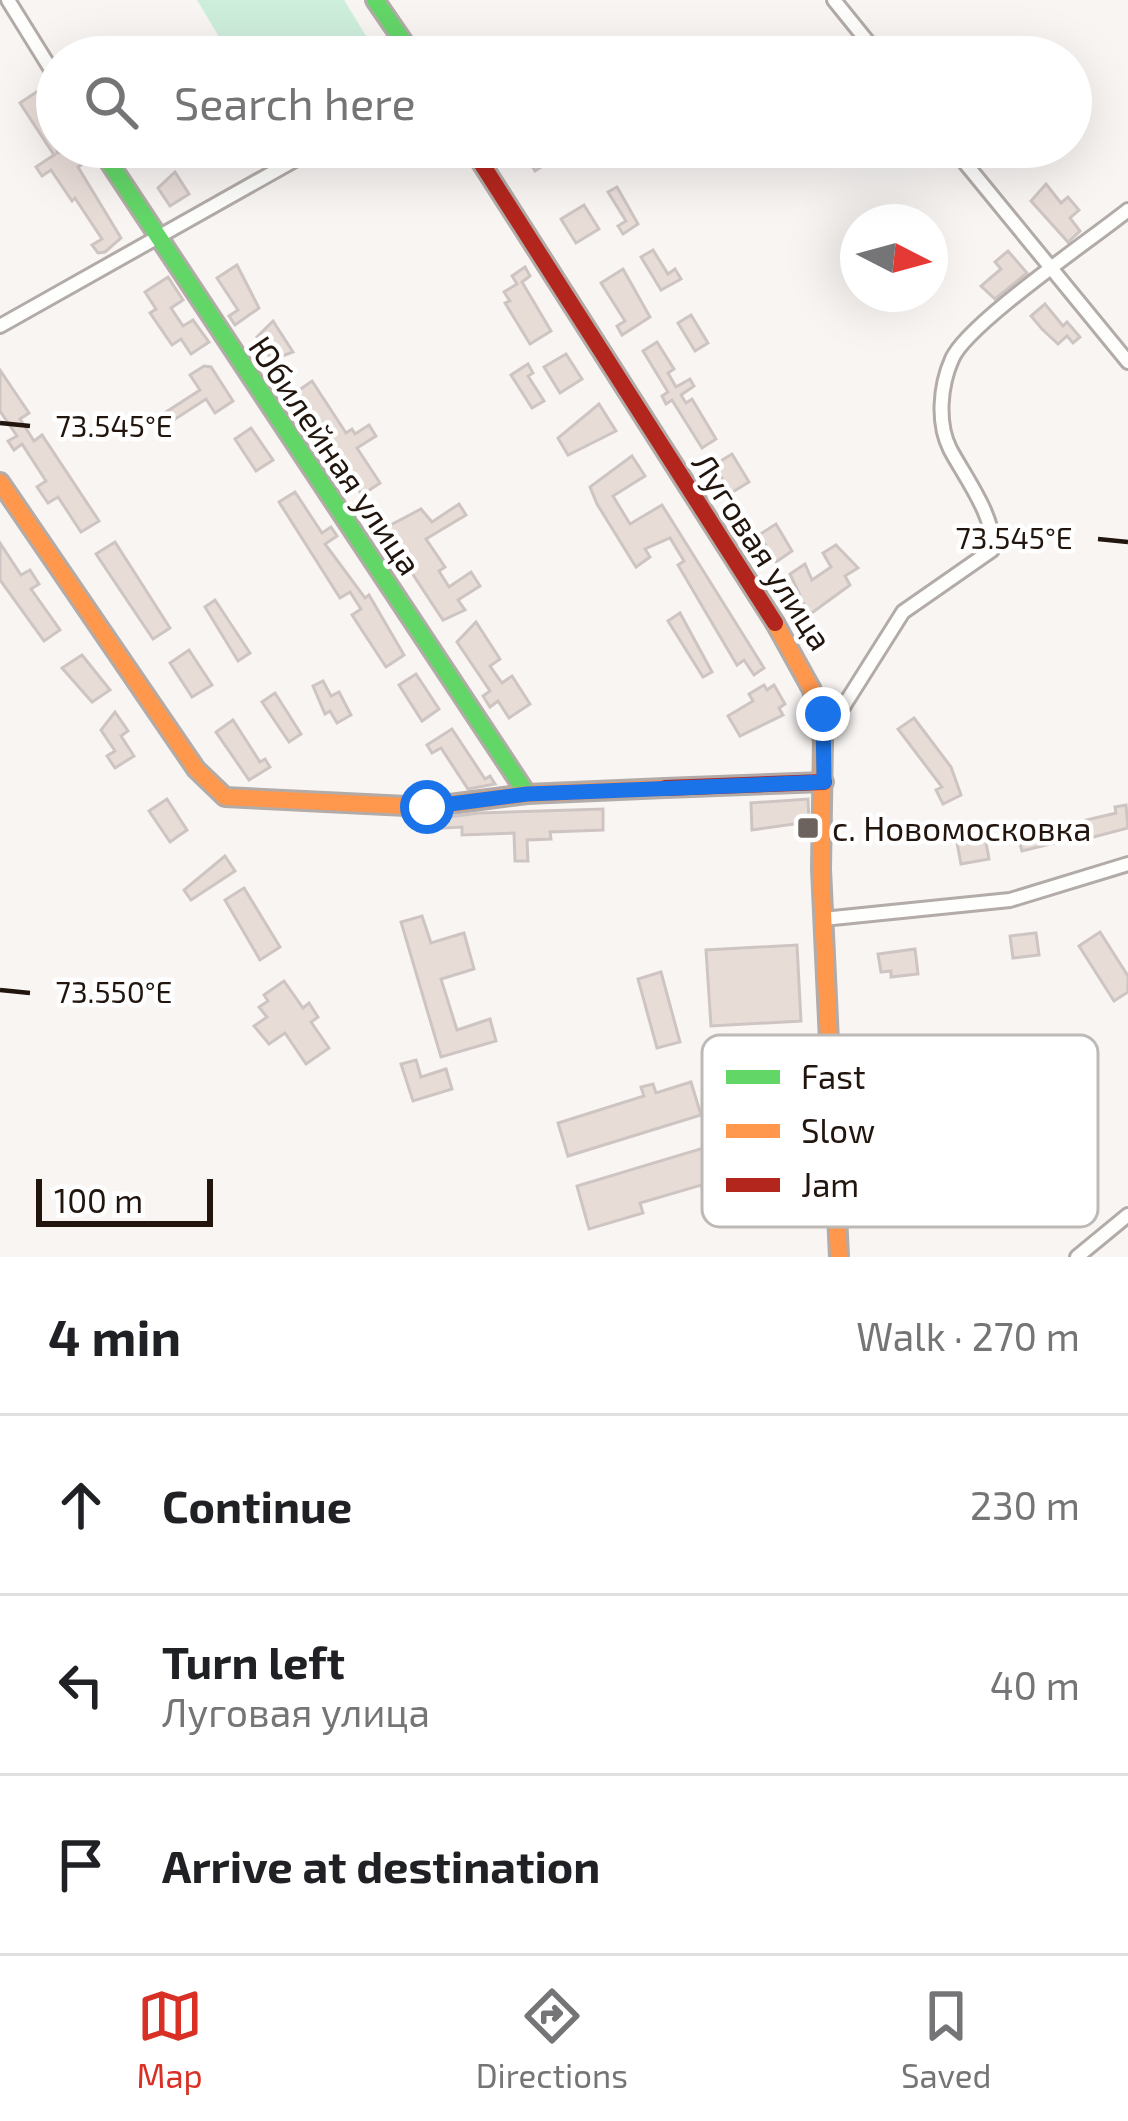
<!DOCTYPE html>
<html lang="en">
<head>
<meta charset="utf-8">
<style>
  body { margin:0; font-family:"Exo 2",sans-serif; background:#f6f6f6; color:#202124 }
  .compass { position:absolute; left:840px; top:204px; width:108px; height:108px; border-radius:50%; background:#fff; box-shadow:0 12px 48px #0002; rotate:96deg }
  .scale { position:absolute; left:36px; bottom:30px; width:177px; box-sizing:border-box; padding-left:12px; border:6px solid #21150e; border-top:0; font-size:33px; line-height:42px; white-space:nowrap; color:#21150e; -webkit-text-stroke:9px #fff; paint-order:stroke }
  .stop { position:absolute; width:36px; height:36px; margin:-27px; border:9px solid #1a73e8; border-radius:50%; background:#fff }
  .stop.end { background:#1a73e8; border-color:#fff; box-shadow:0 3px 12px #0008 }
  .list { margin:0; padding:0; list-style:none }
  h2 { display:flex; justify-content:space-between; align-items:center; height:156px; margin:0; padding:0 48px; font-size:51px }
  h2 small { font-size:39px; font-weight:400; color:#757577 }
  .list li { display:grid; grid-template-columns:78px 1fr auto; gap:36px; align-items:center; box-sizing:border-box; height:180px; padding:0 48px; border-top:3px solid #e0e0e0 }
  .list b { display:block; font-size:45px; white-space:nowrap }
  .list p { margin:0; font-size:39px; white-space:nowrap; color:#757577 }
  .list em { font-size:39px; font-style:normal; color:#757577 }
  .icon { flex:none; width:66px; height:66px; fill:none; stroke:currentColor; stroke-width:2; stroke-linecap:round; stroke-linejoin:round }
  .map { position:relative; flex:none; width:1128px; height:1257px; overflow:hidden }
  .search { position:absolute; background:#fff; box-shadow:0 12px 48px #0002; left:36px; right:36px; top:36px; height:132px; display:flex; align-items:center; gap:30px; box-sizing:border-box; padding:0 42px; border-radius:66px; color:#757577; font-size:45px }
  .sheet { height:696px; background:#fff }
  nav { display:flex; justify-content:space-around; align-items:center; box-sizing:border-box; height:168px; border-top:3px solid #e0e0e0; background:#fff; font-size:33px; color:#757577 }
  nav a { display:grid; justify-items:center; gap:6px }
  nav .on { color:#d93025 }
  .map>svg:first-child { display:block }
  .green { fill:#ceeedc }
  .building { fill:#e8dcd7; stroke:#cec5c3; stroke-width:3 }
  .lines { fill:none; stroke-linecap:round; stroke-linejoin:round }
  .street-casing { stroke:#b2aba7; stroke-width:18 }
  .fast-casing { stroke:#b2aba7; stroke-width:22 }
  .slow-casing { stroke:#b2aba7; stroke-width:22 }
  .jam-casing { stroke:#b2aba7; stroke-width:22 }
  .street { stroke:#fefefd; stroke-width:12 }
  .fast { stroke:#63d668; stroke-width:16 }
  .slow { stroke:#ff974d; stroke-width:16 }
  .jam { stroke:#b3261e; stroke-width:16 }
  .route { stroke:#1a73e8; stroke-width:15 }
  .ticks { fill:none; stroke:#21150e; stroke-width:4.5 }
  .poi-dot { fill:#6c635e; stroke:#fff; stroke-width:4.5 }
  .labels { text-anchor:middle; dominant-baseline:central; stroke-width:9; stroke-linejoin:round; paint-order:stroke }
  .street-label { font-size:33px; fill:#21150e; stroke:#fff }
  .poi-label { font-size:33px; fill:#21150e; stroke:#fff; text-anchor:start }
  .key { fill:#fff; stroke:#bcb9b7; stroke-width:3 }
  .key-label { font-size:33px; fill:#21150e }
  .ticks-label { font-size:30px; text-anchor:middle; fill:#21150e; stroke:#fff; stroke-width:9; stroke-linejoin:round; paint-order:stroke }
</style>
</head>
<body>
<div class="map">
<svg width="1128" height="1257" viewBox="0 0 1128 1257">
  <rect width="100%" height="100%" fill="#f8f5f3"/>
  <path class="green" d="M197,0H344L379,57H231Z"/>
  <g class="building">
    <path d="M41,89L50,102L44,107L57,127V153L78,147L87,161L78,167L121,238L105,252L98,253L92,245L102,239L75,198L72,201L51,170L42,176L36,167L54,155L20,103Z"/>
    <path d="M520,147H548L555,158L535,171Z"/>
    <path d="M175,172L189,194L170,206L158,188Z"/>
    <path d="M1046,184L1061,203L1068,197L1079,210L1070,218L1080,231L1068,242L1031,201Z"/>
    <path d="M617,187L638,224L623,234L618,226L626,221L608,192Z"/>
    <path d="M584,205L599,229L576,243L561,219Z"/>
    <path d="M653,250L668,274L675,269L681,279L661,290L641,257Z"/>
    <path d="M1008,251L1027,273L995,299L981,286L1001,269L995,262Z"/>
    <path d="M237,265L259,308L235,325L229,316L238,310L217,278Z"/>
    <path d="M525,267L530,276L522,282L551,331L530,344L505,303L510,301L504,292L517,284L512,276Z"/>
    <path d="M623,269L650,317L622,335L617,326L625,321L601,283Z"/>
    <path d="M168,277L183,300L171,308L183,326L193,320L209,342L191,354L181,339L172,345L150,313L156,309L145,292Z"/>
    <path d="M1045,304L1063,326L1067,322L1080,337L1073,343L1067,336L1058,344L1042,329L1031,316Z"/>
    <path d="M691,315L708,343L695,351L678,323Z"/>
    <path d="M273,321L293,352L272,360L257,337Z"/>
    <path d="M657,342L674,369L668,373L676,387L690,379L694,386L681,395L686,403L692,399L716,439L702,448L672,400L666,404L662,396L668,392L643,351Z"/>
    <path d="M566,354L582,379L560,393L544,367Z"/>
    <path d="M528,364L533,373L528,376L544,401L532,408L511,375Z"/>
    <path d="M204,366L211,367L233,401L215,413L206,399L169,423L163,414L200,390L190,375Z"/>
    <path d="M0,370L29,413L20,419L34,441L42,435L99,521L81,532L58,497L48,503L37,487L46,481L22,444L14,450L8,441L17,436L0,411Z"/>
    <path d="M312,381L346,433L352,429L355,434L369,425L376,436L357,448L380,483L362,495L295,393Z"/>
    <path d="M599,404L616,431L568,455L558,438Z"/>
    <path d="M251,428L273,460L256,471L235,439Z"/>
    <path d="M732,454L749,482L731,493L714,465Z"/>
    <path d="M632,456L645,476L613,496L630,524L662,505L764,668L754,675L744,660L737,665L715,628L678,565L684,561L670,538L645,549L650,557L636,567L597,504L590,487Z"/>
    <path d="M295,492L322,533L331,527L337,536L325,544L365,598L369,595L404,655L386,667L352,615L361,609L350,592L340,598L279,502Z"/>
    <path d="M459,504L466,515L426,539L445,567L439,571L449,587L471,572L480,586L458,600L465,610L443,620L383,529L421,509L432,522Z"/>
    <path d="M776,524L792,551L776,562L759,535Z"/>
    <path d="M115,542L170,628L153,639L96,554Z"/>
    <path d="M0,543L21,575L30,570L39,584L31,589L60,630L44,641L0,580Z"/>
    <path d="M836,545L858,568L845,576L850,585L809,615L790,574L805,564L812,580L831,567L823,553Z"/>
    <path d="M215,600L250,653L238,661L205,607Z"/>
    <path d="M680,613L712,672L703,677L668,621Z"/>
    <path d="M476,622L500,659L490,666L502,683L512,676L530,704L509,718L498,701L490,707L483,696L490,691L457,642Z"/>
    <path d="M189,650L212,685L192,697L170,663Z"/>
    <path d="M82,655L110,690L92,702L62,668Z"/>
    <path d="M416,674L439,709L422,721L399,685Z"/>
    <path d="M323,681L331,696L339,692L351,715L337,723L330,711L325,714L313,686Z"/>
    <path d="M764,685L767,690L774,685L785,704L779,708L783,715L740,736L728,716L753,701L749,694Z"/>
    <path d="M275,693L301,734L289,742L262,702Z"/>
    <path d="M115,712L128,731L121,736L134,756L115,768L107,756L115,751L101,730Z"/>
    <path d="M914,718L951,767L961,795L943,804L936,790L942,787L898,729Z"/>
    <path d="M233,720L260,762L265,759L270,767L249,780L216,732Z"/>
    <path d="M452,729L485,779L490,776L495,784L468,789L441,748L432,753L427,745Z"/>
    <path d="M167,799L187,830L170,842L149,811Z"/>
    <path d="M808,799L809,822L752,830L751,803Z"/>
    <path d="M1126,805L1128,828L1090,838L1086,820L1116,813L1115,807Z"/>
    <path d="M603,809V830L550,832L551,839L527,840L528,861H515L514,833L462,835V827L426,829L425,820L479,813Z"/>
    <path d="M1052,830L1055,843L1022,851L1018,837Z"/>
    <path d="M985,837L989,859L961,864L957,843Z"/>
    <path d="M225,856L235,871L191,900L184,890Z"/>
    <path d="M244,888L280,947L260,960L225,900Z"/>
    <path d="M422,916L431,943L464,933L474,969L441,979L457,1030L490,1019L496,1041L441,1057L401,922Z"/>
    <path d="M1100,932L1128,976V992L1114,1001L1079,946Z"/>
    <path d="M1036,933L1039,955L1013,958L1010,936Z"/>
    <path d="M797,945L801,1021L711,1026L706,950Z"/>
    <path d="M915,949L918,974L891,977V971L881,972L878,954Z"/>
    <path d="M661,972L680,1042L657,1048L638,979Z"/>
    <path d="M284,981L303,1008L309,1003L318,1017L311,1022L329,1048L306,1064L285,1033L269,1044L254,1026L267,1017L259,1007L268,1001L264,995Z"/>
    <path d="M416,1060L421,1077L446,1069L452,1089L413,1101L401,1064Z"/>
    <path d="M691,1082L701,1115L568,1156L558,1123L644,1096L641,1087L653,1084L656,1093Z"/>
    <path d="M710,1146L726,1199L707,1205L701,1185L640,1203L643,1213L589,1229L577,1186Z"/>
  </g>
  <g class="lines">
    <g class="street-casing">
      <g id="street">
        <path d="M8,0L57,79"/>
        <path d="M834,0L880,57"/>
        <path d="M952,147L1128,362"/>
        <path d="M0,326L318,147"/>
        <path d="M826,734L903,612L992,550C997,519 964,476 950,449C937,423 940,386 952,359C967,324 1092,239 1128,210"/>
        <path d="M823,919L1010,900L1128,864"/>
        <path d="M1077,1257L1128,1215"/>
      </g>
    </g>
    <g class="fast-casing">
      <g id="fast">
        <path d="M375,0L414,57"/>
        <path d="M99,147L527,794"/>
      </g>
    </g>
    <g class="slow-casing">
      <g id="slow">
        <path d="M0,482L196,769L225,797L427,807L527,794L665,788"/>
        <path d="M775,623L812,690L823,741L821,869L839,1257"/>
      </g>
    </g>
    <g class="jam-casing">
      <g id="jam">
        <path d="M471,147L775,623"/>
        <path d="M665,788L824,782"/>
      </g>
    </g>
    <use href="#street" class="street"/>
    <use href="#fast" class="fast"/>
    <use href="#slow" class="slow"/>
    <use href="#jam" class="jam"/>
  </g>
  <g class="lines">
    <path class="route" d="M427,807L527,794L824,782L823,714"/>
  </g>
  <path class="ticks" d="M0,423L30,426M1098,539L1128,542M0,990L30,993"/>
  <rect class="poi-dot" x="796" y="816" width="24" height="24" rx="6"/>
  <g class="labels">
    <g class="street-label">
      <text transform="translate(336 455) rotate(56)">Юбилейная улица</text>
      <text transform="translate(763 551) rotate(57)">Луговая улица</text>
    </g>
    <g class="poi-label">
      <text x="832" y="828">с. Новомосковка</text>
    </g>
  </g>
  <rect x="702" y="1035" width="396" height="192" rx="18" class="key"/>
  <rect x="726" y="1070" width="54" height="14" fill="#63d668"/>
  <rect x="726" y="1124" width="54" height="14" fill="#ff974d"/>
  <rect x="726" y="1178" width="54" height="14" fill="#b3261e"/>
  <g class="key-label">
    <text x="801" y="1089">Fast</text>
    <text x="801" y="1143">Slow</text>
    <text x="801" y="1197">Jam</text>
  </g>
  <g class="ticks-label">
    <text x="114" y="437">73.545°E</text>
    <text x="1014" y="549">73.545°E</text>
    <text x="114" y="1003">73.550°E</text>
  </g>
</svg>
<svg class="compass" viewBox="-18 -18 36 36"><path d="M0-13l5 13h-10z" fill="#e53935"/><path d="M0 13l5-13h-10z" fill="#757577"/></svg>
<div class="scale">100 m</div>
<div class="stop" style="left:427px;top:807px"></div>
<div class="stop end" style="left:823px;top:714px"></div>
<div class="search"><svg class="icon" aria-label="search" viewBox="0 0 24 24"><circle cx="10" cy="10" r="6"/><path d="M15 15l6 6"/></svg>Search here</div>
</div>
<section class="sheet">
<h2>4 min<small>Walk · 270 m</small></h2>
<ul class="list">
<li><svg class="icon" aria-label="ahead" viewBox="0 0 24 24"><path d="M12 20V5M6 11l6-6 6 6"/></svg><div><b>Continue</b></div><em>230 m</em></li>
<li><svg class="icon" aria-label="left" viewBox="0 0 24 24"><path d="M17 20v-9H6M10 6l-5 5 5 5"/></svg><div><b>Turn left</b><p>Луговая улица</p></div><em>40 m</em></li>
<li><svg class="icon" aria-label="arrive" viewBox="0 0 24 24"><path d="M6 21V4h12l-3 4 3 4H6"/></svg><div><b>Arrive at destination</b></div></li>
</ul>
</section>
<nav>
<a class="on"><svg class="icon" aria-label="map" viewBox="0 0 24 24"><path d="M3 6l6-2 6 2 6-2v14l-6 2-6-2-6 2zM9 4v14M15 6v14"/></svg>Map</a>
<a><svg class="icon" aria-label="directions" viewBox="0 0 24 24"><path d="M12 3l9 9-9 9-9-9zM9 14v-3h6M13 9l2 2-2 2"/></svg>Directions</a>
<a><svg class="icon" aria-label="saved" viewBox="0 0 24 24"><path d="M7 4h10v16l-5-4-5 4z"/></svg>Saved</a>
</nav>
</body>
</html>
